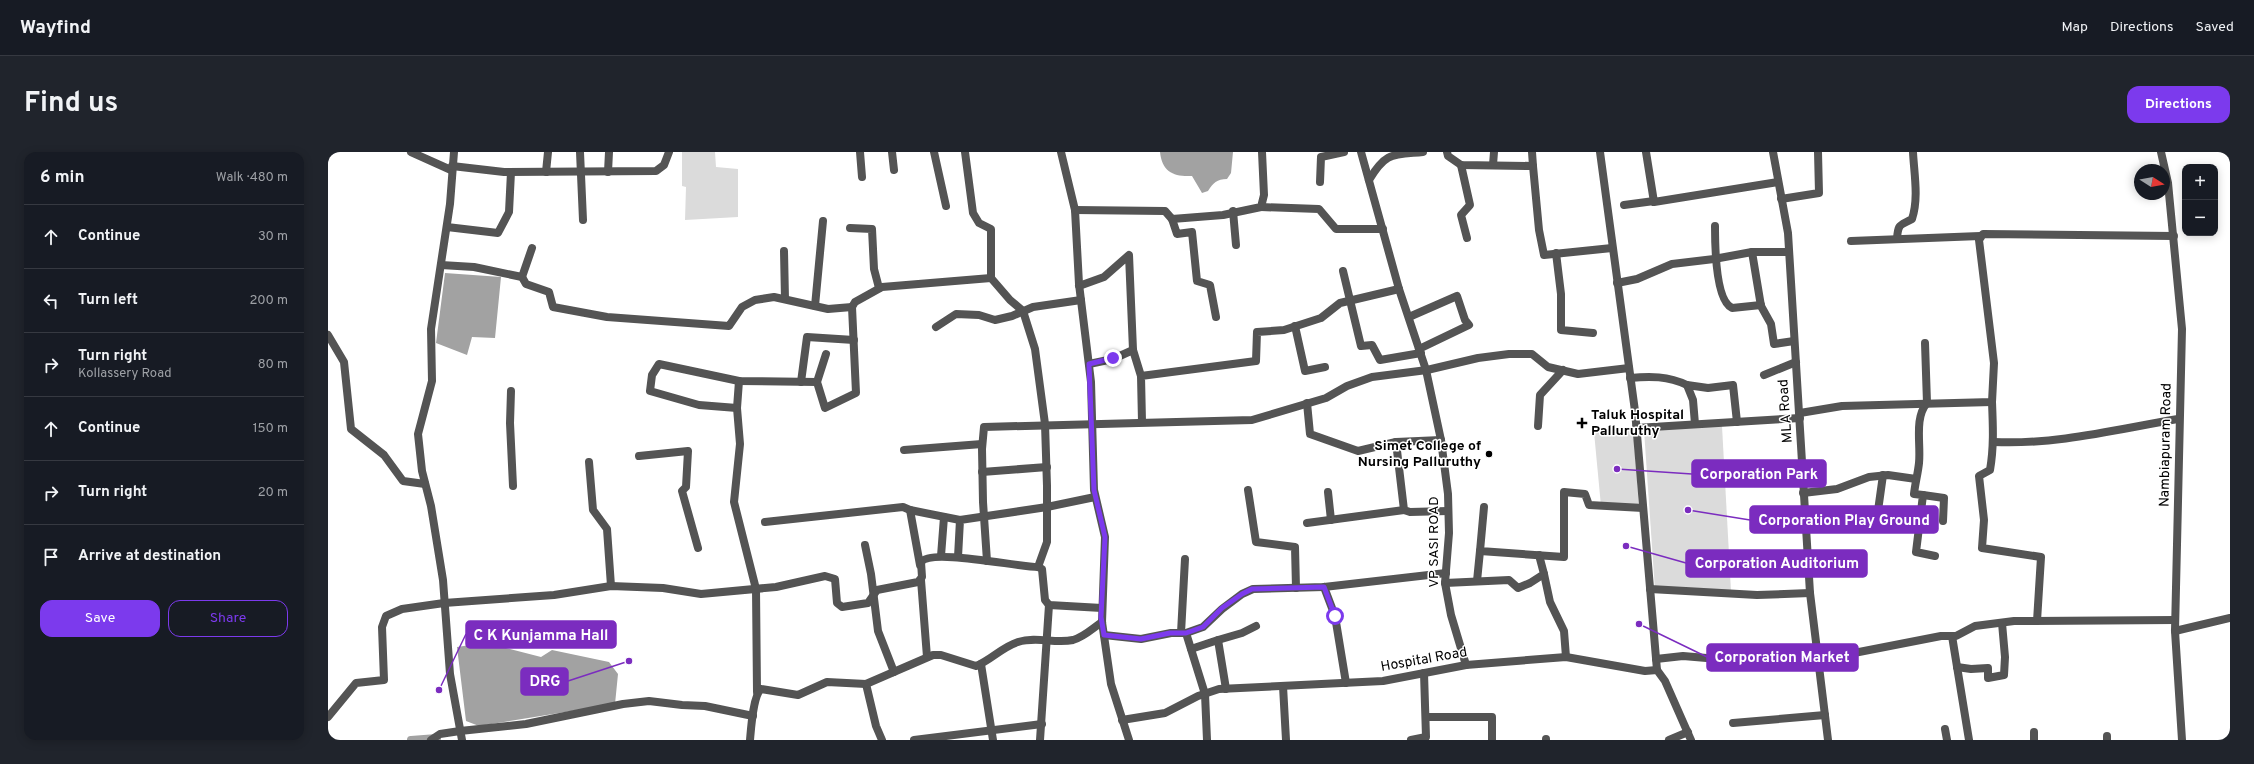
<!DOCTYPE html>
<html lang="en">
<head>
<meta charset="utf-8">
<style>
  body { margin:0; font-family:Overpass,sans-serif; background:#20242c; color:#f1f3f6 }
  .controls { position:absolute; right:12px; top:12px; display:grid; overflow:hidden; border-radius:8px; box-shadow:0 2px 10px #0003 }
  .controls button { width:36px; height:36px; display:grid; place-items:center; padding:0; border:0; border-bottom:1px solid #363941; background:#171b24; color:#f1f3f6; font:20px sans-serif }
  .compass { position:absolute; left:1806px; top:12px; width:36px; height:36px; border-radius:50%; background:#171b24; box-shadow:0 2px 10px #0003; rotate:101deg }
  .stop { position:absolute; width:12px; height:12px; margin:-9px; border:3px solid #7c3aed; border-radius:50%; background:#fff }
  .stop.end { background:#7c3aed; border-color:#fff; box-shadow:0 1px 4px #0008 }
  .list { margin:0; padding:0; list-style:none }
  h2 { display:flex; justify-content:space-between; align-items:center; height:52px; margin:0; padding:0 16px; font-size:17px }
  h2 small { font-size:13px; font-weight:400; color:#9ea1a6 }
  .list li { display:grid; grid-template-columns:26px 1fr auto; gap:12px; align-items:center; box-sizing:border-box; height:64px; padding:0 16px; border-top:1px solid #363941 }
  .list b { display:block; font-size:15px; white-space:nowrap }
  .list p { margin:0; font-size:13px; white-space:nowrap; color:#9ea1a6 }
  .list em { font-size:13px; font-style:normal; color:#9ea1a6 }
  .actions { display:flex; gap:8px; padding:12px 16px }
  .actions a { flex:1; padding:9px 0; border:1px solid #7c3aed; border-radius:12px; text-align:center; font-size:14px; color:#7c3aed }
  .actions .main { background:#7c3aed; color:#fff }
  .icon { flex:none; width:22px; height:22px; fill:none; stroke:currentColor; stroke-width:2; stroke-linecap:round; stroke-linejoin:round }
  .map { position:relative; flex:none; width:1902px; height:588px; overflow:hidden; border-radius:12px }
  header { display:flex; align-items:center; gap:24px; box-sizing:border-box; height:56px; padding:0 20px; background:#171b24; border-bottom:1px solid #363941 }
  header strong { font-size:19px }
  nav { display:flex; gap:22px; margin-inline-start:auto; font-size:14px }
  .intro { display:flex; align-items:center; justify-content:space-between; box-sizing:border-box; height:96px; padding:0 24px }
  h1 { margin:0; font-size:28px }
  .button { padding:10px 18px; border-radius:12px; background:#7c3aed; color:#fff; font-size:14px; font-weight:700 }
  main { display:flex; gap:24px; padding:0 24px }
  aside { flex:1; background:#171b24; border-radius:12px; box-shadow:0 2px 10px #0003 }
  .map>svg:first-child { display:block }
  .green { fill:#dbdbdb }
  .water { fill:#a2a2a2 }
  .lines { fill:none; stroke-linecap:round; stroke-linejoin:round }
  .canal { stroke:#a2a2a2; stroke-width:8 }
  .minor { stroke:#545454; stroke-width:8 }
  .route { stroke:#7c3aed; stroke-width:5 }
  .poi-dot { fill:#000; stroke:#fff; stroke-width:1.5 }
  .labels { text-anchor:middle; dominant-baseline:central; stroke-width:3; stroke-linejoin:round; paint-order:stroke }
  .street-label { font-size:14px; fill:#000; stroke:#fff }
  .poi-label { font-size:14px; font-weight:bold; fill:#000; stroke:#fff; text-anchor:start }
  .leader { fill:none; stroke:#7b2cbf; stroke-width:1.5 }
  .callout-dot { fill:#7b2cbf; stroke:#fff; stroke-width:1.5 }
  .callout { fill:#7b2cbf; stroke:#7b2cbf; stroke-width:1.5 }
  .callout-label { font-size:15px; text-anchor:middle; font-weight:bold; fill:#fff }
</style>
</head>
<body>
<header>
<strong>Wayfind</strong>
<nav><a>Map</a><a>Directions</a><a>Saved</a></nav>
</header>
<div class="intro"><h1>Find us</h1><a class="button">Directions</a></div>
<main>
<aside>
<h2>6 min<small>Walk · 480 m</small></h2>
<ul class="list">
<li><svg class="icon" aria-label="ahead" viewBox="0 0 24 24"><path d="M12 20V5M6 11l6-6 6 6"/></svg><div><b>Continue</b></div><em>30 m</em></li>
<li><svg class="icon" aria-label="left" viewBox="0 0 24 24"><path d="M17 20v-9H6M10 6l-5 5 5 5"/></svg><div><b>Turn left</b></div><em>200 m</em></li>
<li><svg class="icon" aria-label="right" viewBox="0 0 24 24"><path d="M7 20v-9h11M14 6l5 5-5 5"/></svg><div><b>Turn right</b><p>Kollassery Road</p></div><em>80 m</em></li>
<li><svg class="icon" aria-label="ahead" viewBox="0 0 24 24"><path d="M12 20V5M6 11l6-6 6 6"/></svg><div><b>Continue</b></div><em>150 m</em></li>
<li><svg class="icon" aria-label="right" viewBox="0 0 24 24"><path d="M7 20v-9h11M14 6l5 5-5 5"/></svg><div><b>Turn right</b></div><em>20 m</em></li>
<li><svg class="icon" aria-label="arrive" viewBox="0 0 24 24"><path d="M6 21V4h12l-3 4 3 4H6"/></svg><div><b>Arrive at destination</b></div></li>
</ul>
<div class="actions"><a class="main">Save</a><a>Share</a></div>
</aside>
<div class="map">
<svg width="1902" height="588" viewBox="0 0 1902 588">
  <rect width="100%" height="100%" fill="#fff"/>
  <g class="green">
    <path d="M354,0H387L388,15L410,17V65L357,68L358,35L354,34Z"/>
    <path d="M1394,274L1403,439L1327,438L1316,278Z"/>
    <path d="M1305,276L1311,356L1273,354L1266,280Z"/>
  </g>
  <g class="water">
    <path d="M832,0H905L903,21L899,27C889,27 885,31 880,39L874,41L864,24C846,25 834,20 832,0Z"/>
    <path d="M117,121L173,125L167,186L144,185L139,203L108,191Z"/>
    <path d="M163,490L178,496L213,505L224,498L281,510L290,522L287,552L151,574L138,569L129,495Z"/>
  </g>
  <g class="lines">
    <path class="canal" d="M83,588L109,586"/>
    <g class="minor">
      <path d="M83,0L123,18"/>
      <path d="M126,0L122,52L103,177L104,229L90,282L94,319L103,354L115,428L122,522L134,588"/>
      <path d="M252,0L255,68"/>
      <path d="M532,0L534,25"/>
      <path d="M564,0L566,18"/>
      <path d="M606,0L618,54"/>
      <path d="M637,0L645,61L651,71L663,77V126L682,148L695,159L707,197L717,272L719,334V390L710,415"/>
      <path d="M733,0L747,58L751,132L763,230L766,338L777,385L774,470L783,532L801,588"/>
      <path d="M1033,0L1071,137L1098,218L1113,288L1120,342L1121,381L1117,431L1123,463L1138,513"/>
      <path d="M1119,0L1120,4L1133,13L1205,14L1211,78L1216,103L1284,96"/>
      <path d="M1204,0L1205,14"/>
      <path d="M1272,0L1307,259L1329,518"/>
      <path d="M1318,0L1326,50L1450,30"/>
      <path d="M1445,0L1460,81L1482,441L1500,588"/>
      <path d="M1833,0L1840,31L1854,177L1847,479L1854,588"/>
      <path d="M1133,13L1142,53L1133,63L1139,86"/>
      <path d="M1165,13L1166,0"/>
      <path d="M124,14L176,20L328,19L336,13L341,0"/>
      <path d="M218,20L220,0"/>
      <path d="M280,20L281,0"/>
      <path d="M1041,28C1058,0 1064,3 1095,0"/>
      <path d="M992,30L993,5L1016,0"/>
      <path d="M1453,47L1491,41L1490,0"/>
      <path d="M1296,53L1326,49"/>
      <path d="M933,55L991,57L1008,77H1055"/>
      <path d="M747,58L837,59L844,67L895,63L933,55L936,43L934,0"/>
      <path d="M905,59L908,93"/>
      <path d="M844,67L849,82L864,80L869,129L882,133L888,165"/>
      <path d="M1387,74C1387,91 1387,148 1404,156L1433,153"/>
      <path d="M119,75L170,81L181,60L183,20"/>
      <path d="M522,76L544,77L546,117L551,136"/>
      <path d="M1569,87C1570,71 1572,74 1584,67C1591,46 1586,21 1585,0"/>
      <path d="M1523,89L1652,84"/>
      <path d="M456,99L457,147"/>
      <path d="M1424,100L1433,154L1443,172L1446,192L1466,189"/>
      <path d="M1228,101L1233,142V178L1265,181"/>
      <path d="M113,113L146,115L194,125L198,132L221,140L225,155L279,165L401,174L414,155L427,148L446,145L500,157L524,155"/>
      <path d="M1015,119L1033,194L1044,193L1052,208L1093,201"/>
      <path d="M194,125L204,96"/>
      <path d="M1289,131L1309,127L1344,112L1386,107L1424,100H1461"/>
      <path d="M751,134L776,125L801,103L805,198"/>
      <path d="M487,154L495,69"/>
      <path d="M1081,165L1129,144L1137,168L1141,173L1091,197"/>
      <path d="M967,174L977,219L997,215"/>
      <path d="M608,175L628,162L651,163L667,168L684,164L705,155L753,148"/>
      <path d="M0,183L16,210L23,277L56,303L75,329L97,332"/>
      <path d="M1597,191L1599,251C1586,266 1593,292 1591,311C1590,321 1587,332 1586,342L1595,343L1588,400L1607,404"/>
      <path d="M498,202L489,230L497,256L528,241L524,155L527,150L554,135L663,126"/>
      <path d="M761,212L785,207L805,198L813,224"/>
      <path d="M1436,223L1468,210"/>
      <path d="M1302,226C1322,224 1340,224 1359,233L1365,248L1367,272"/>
      <path d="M411,229L409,256L412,292L406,350L428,437L429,540"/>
      <path d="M473,230L479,185L526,188"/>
      <path d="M1359,233L1380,236L1405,233L1409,270"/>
      <path d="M183,239L182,271L185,334"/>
      <path d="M1664,250C1665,274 1666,295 1662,318L1651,324L1656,368L1654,396L1713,405L1709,469"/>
      <path d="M979,251L982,282L1030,299L1068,290L1113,288"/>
      <path d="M409,256L371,253L322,239L324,223L331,212L411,229L489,230"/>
      <path d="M1472,261L1514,254L1664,250L1666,211L1651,88L1655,82L1846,84"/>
      <path d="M814,270L813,224L928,209L929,180L956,178L993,166L1012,151L1071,137"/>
      <path d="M1210,274L1212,243L1235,218"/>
      <path d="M1308,276L1472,266"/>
      <path d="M1068,290L1076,358L1082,360L1120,359"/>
      <path d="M1666,290C1728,293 1790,277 1850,267"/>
      <path d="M576,298L654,292"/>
      <path d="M311,304L360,299L358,335L354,339L370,396"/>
      <path d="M261,310L265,358L279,377L283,434"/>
      <path d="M654,320L719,315"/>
      <path d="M1555,323L1548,373L1591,375"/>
      <path d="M920,338L928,390L967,395L968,436"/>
      <path d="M1000,340L1003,368"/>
      <path d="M1475,341L1509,337L1541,325L1560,323L1588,327"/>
      <path d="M1595,343L1616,346L1615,369"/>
      <path d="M1156,355L1152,399L1236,405V340L1257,342L1261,353L1315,356"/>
      <path d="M582,358L592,413"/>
      <path d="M437,370L575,355L582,358L632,368"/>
      <path d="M979,371L1076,358"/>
      <path d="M537,393L543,422L550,479L566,520"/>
      <path d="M613,404L616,365"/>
      <path d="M630,405L632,368L719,355L767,345"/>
      <path d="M659,409L655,350L654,297L656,275L924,268L998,246L1019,234L1044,225L1099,218L1150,206L1181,202H1204L1220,215L1250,222L1301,216"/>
      <path d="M1216,422L1222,450L1236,479L1238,505"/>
      <path d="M593,428L599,505"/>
      <path d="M1149,429L1152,399"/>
      <path d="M1117,431L1181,428L1190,436L1202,431L1216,422L1211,403"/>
      <path d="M996,435L1007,464L1018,531"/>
      <path d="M1322,437L1429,443L1482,441"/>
      <path d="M1847,479L1902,466"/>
      <path d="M853,481L857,407"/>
      <path d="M858,481L877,542L879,588"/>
      <path d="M776,483L813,487L843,481H858L875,475L894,457L914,442L925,437L996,435L1118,421"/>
      <path d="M1624,484L1641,588"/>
      <path d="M890,488L914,481L928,474"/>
      <path d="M863,497L890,488L898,537"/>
      <path d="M1328,507L1355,504L1402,508H1490L1613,484H1628L1647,474L1686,469L1847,468"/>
      <path d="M653,512L665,588"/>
      <path d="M1629,515L1643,517L1660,516V526L1676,523L1677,505L1674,471"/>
      <path d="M538,532L548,574L554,588"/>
      <path d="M955,534L958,588"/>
      <path d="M0,565L28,531L56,528L54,475L58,464L74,457L116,451L226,443L283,434L335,436L373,442L448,435L497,424L507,427L509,451L514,455L540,451L549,438L590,430L594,425L593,410C603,396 689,415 710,415L714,417L717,448L721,453L774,456"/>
      <path d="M1098,565H1164V588"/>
      <path d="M794,568L837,561L870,544L891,537L1055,529L1138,513L1238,505L1317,519L1329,518L1337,529L1363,588"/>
      <path d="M1405,571L1497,563"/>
      <path d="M1617,577L1619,588"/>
      <path d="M1706,580V588"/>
      <path d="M1779,584V588"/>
      <path d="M1218,587V588"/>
      <path d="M103,588L112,582L132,579L198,572L295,552L321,549L354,553L377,554L425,564"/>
      <path d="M422,588C423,577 425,544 433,537L470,543L499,530L538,532L605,503H613L648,514C663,508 674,495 690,490C709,484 727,492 745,488C756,485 765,476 774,470"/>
      <path d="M586,588L714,572"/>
      <path d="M712,588L721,453"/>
      <path d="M1083,588L1098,585L1096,521"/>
      <path d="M1341,588L1360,580"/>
    </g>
  </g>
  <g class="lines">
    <path class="route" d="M785,206L761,212L766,338L777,385L773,465L776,483L813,487L842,481H858L875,475L894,456L914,442L924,437L996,435L1007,464"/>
  </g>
  <g class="poi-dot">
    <path d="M1252 265h4v4h4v4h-4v4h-4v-4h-4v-4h4z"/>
    <circle cx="1161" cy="302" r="4"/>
  </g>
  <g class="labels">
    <g class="street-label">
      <text transform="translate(1458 259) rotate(-94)">MLA Road</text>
      <text transform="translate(1838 293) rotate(-89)">Nambiapuram Road</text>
      <text transform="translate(1106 390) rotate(-90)">VP SASI ROAD</text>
      <text transform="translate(1096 508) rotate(-10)">Hospital Road</text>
    </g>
    <g class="poi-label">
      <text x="1263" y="263">Taluk Hospital<tspan x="1263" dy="16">Palluruthy</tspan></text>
      <text x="1153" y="294" text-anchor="end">Simet College of<tspan x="1153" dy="16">Nursing Palluruthy</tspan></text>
    </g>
  </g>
  <path class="leader" d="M1289 317L1364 322M1360 358L1422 368M1298 394L1358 411M111 538L138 482M1311 472L1379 505M301 509L240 529"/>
  <g class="callout-dot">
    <circle cx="1289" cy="317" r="4"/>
    <circle cx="1360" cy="358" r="4"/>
    <circle cx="1298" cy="394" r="4"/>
    <circle cx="111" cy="538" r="4"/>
    <circle cx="1311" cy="472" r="4"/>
    <circle cx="301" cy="509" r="4"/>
  </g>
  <g class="callout">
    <rect x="1364" y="308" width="134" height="27" rx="4"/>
    <rect x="1422" y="354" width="188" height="27" rx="4"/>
    <rect x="1358" y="398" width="181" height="27" rx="4"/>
    <rect x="138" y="469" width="150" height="27" rx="4"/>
    <rect x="1379" y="492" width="151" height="27" rx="4"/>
    <rect x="193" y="516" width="47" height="27" rx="4"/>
  </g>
  <g class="callout-label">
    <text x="1431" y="327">Corporation Park</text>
    <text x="1516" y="373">Corporation Play Ground</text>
    <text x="1449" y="416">Corporation Auditorium</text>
    <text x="213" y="488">C K Kunjamma Hall</text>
    <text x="1454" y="510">Corporation Market</text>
    <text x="217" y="534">DRG</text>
  </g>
</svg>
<div class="controls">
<button>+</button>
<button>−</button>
</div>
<svg class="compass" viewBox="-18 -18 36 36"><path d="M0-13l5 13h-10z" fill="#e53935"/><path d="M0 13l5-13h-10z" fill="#9ea1a6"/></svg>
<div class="stop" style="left:1007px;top:464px"></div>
<div class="stop end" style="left:785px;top:206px"></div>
</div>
</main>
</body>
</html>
